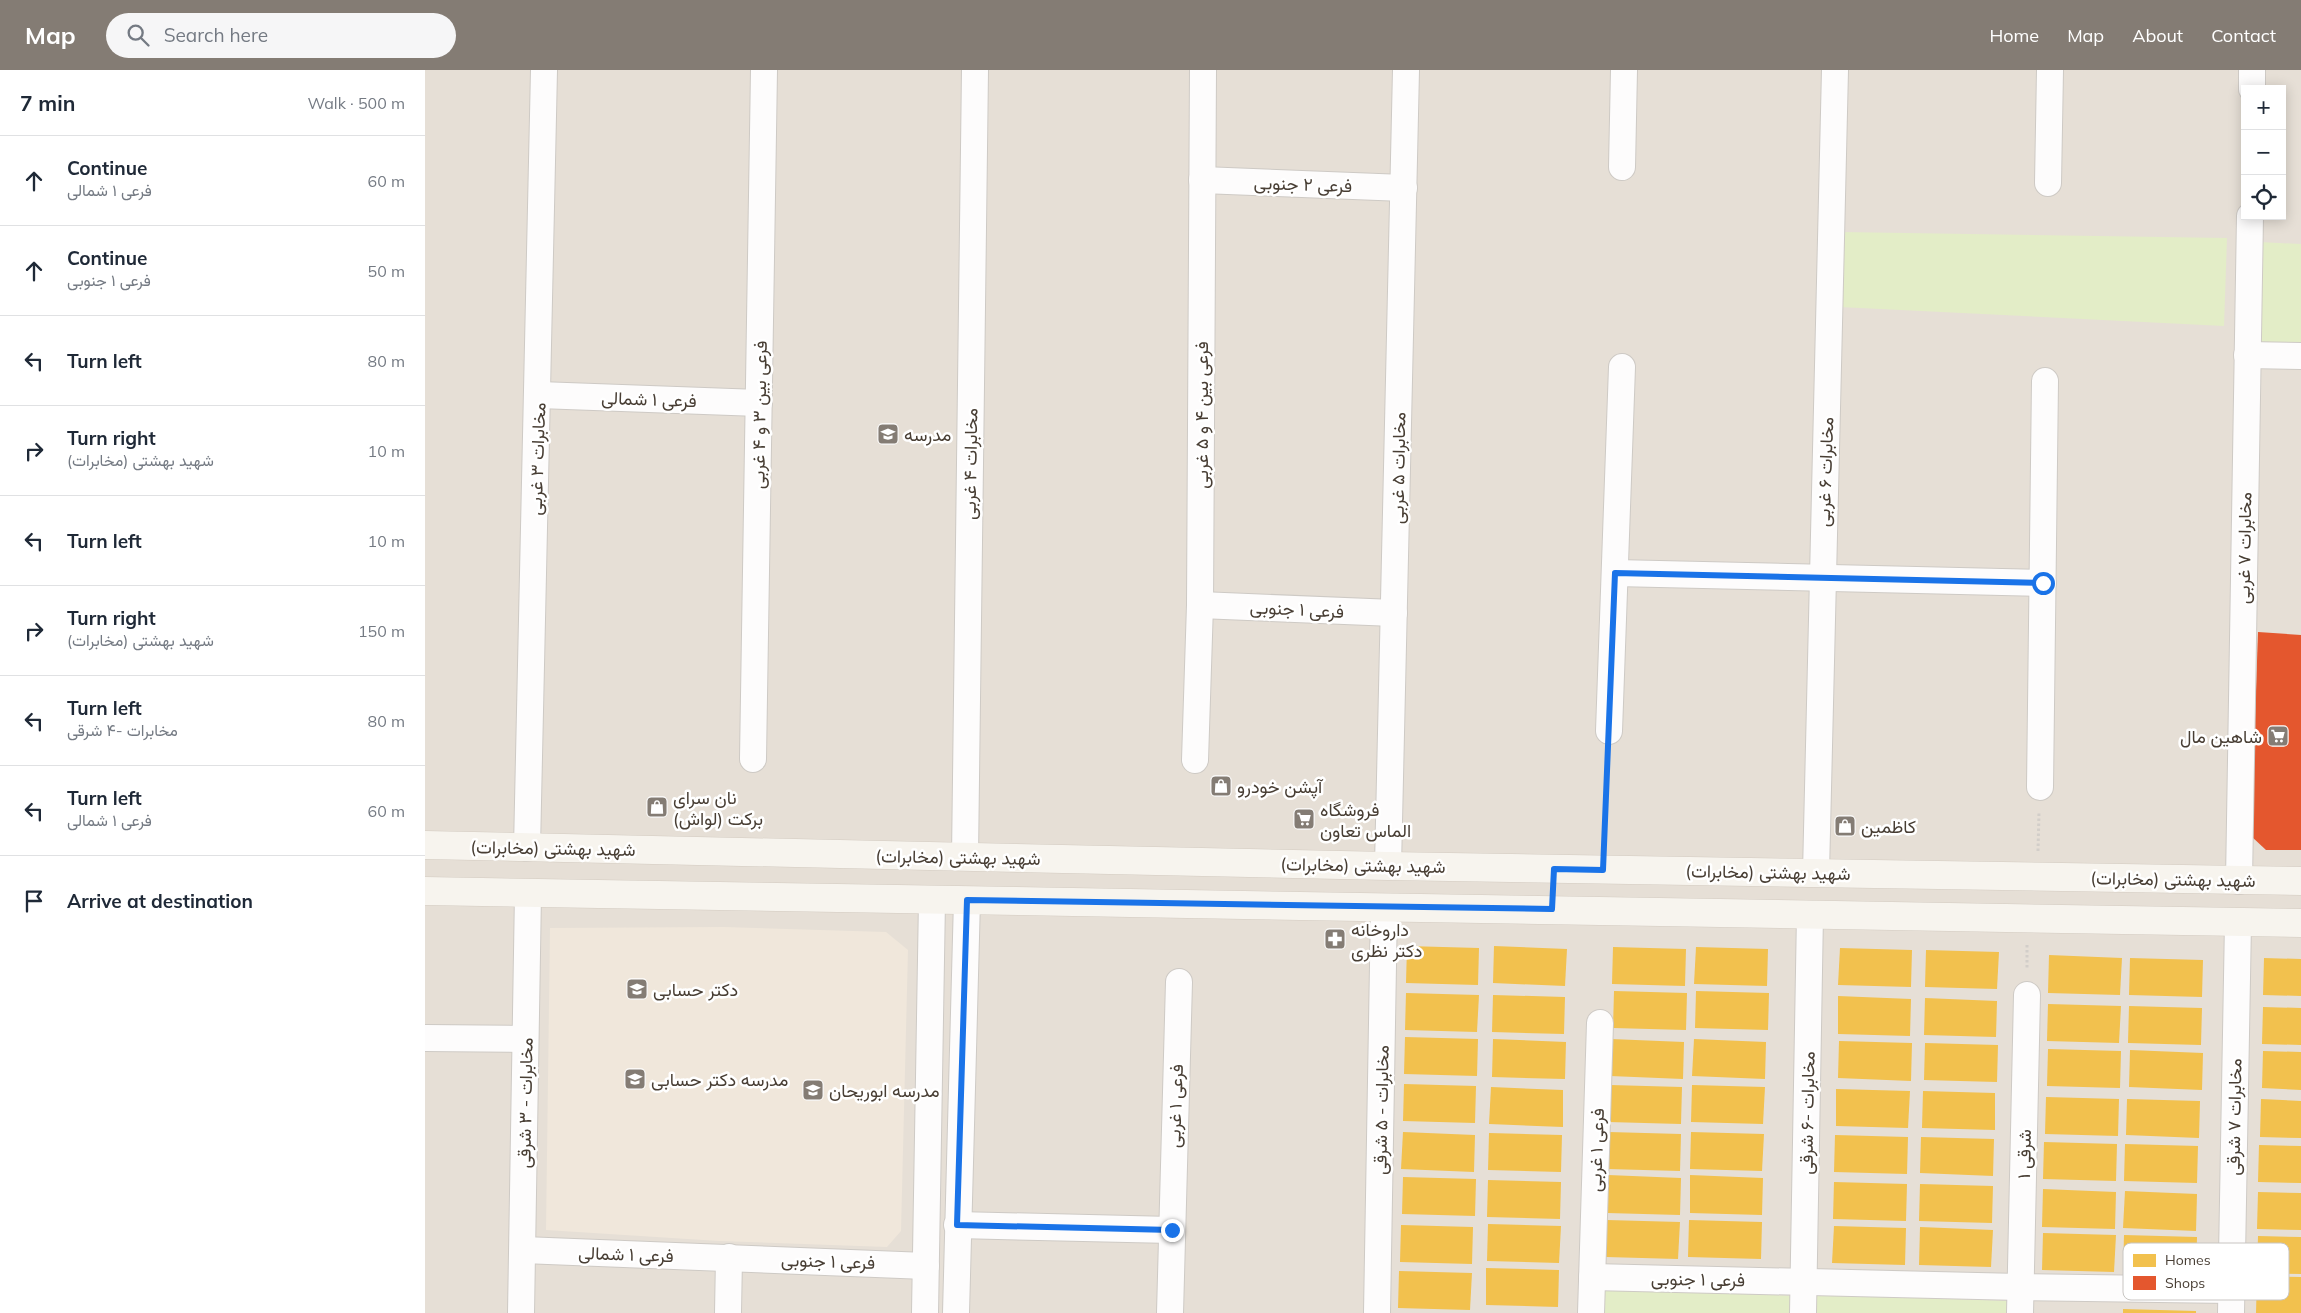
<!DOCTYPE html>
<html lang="en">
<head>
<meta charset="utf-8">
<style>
  body { margin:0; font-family:Mulish,Vazirmatn,sans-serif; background:#f6f6f7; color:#1f2937 }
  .controls { position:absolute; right:15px; top:15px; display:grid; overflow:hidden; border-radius:0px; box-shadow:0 2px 12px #0003 }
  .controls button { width:45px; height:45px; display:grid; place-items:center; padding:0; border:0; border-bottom:1px solid #e0e1e3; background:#fff; color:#1f2937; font:25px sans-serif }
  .stop { position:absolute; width:15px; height:15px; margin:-11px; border:4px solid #1a73e8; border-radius:50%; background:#fff }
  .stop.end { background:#1a73e8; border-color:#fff; box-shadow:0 1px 5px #0008 }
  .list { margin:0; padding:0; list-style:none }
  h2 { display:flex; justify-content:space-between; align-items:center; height:65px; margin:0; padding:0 20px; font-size:21px }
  h2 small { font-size:16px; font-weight:400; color:#747a83 }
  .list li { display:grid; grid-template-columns:32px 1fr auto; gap:15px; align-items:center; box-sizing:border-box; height:90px; padding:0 20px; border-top:1px solid #e0e1e3 }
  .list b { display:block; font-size:19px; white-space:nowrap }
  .list p { margin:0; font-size:16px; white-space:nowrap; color:#747a83 }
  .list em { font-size:16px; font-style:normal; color:#747a83 }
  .icon { flex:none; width:28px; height:28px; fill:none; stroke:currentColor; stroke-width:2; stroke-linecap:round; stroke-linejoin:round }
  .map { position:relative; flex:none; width:1876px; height:1243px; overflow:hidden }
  header { display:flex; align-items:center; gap:30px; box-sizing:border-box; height:70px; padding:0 25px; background:#847c74; color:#fff }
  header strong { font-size:24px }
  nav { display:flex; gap:28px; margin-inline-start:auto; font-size:18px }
  .search { width:350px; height:45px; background:#f6f6f7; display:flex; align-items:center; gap:12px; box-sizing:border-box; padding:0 18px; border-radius:28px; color:#747a83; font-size:19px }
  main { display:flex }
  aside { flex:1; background:#fff }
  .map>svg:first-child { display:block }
  .residential { fill:#e6dfd6; fill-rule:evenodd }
  .education { fill:#f0e7db }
  .green { fill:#e3edc7 }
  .homes { fill:#f2c14e }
  .shops { fill:#e4572e }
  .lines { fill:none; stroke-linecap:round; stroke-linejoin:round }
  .minor-casing { stroke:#cecac5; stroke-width:28 }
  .secondary-casing { stroke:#d3cbc1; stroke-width:29 }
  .path { stroke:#d2cec9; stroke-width:3; stroke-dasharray:2.5 2.5; stroke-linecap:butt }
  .minor { stroke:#fdfcfc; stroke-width:26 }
  .secondary { stroke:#f7f4ee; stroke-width:28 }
  .route { stroke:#1a73e8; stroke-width:6 }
  .labels { text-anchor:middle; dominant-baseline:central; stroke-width:5; stroke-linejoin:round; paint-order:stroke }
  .street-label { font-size:18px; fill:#483e34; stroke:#fff }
  .poi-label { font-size:18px; fill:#483e34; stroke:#fff; text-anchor:start }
  .key { fill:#fff; stroke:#c8c5c2; stroke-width:1 }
  .key-label { font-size:14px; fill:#483e34 }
</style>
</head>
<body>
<header>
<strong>Map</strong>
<div class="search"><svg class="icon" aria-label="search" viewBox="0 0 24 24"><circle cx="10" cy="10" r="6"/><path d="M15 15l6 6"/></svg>Search here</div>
<nav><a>Home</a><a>Map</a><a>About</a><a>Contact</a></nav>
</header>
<main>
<aside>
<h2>7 min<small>Walk · 500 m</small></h2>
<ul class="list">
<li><svg class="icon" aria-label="ahead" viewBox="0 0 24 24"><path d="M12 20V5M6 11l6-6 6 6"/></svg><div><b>Continue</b><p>فرعی ۱ شمالی</p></div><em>60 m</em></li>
<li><svg class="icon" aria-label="ahead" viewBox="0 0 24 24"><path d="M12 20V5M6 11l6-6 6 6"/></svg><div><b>Continue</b><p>فرعی ۱ جنوبی</p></div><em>50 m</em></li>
<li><svg class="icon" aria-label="left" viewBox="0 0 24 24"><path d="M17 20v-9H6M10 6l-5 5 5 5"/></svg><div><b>Turn left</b></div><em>80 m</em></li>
<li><svg class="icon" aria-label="right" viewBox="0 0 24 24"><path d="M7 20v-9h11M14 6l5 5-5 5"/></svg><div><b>Turn right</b><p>شهید بهشتی (مخابرات)</p></div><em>10 m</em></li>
<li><svg class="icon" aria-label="left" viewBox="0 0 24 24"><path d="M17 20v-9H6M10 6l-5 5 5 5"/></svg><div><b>Turn left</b></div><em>10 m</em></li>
<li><svg class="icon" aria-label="right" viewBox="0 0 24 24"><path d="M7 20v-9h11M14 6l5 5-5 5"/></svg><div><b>Turn right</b><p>شهید بهشتی (مخابرات)</p></div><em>150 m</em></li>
<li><svg class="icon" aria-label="left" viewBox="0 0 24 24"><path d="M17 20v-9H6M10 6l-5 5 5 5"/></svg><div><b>Turn left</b><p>مخابرات -۴ شرقی</p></div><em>80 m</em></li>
<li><svg class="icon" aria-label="left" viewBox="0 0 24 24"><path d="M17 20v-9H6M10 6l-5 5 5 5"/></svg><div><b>Turn left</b><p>فرعی ۱ شمالی</p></div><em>60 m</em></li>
<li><svg class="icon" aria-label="arrive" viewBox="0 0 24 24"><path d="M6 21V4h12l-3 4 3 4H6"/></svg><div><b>Arrive at destination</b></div></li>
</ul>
</aside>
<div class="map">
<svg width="1876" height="1243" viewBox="0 0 1876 1243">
  <rect width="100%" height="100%" fill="#f2eeea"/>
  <path class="residential" d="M0,0H1876V1243H0ZM1820,19H1857V146H1820Z"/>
  <path class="education" d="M299,857L461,862L483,880L476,1161L462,1177L294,1171L121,1160L125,858Z"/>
  <g class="green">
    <path d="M1415,162L1802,168L1799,256L1414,237Z"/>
    <path d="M1834,172L1876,174V274L1836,273Z"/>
    <path d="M1176,1219L1374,1226L1373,1243H1175Z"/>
    <path d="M1388,1224L1585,1231V1243H1387Z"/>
  </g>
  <g class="homes">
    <path d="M982,876L1054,878L1053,915L981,913Z"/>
    <path d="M1069,876L1142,879L1140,916L1068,913Z"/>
    <path d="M1188,877L1261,879L1260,916L1187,914Z"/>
    <path d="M1271,877L1343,879L1342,916L1269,914Z"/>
    <path d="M1415,878L1487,880L1486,917L1413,915Z"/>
    <path d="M1501,880L1574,882L1572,919L1500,917Z"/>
    <path d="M1624,885L1697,888L1695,925L1623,923Z"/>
    <path d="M1705,888L1778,890L1777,927L1704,925Z"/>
    <path d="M1839,888L1876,889V926L1838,925Z"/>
    <path d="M1189,921L1262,923L1261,960L1188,958Z"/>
    <path d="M1271,921L1344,923L1343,960L1270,958Z"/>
    <path d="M981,923L1054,925L1052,962L980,960Z"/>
    <path d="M1068,925L1140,927L1139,964L1067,962Z"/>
    <path d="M1413,926L1486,929L1485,966L1413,964Z"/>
    <path d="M1500,928L1572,931L1571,967L1499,965Z"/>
    <path d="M1623,934L1696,936L1694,973L1622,971Z"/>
    <path d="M1704,936L1777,938L1776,975L1703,973Z"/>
    <path d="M1838,937L1876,938V975L1837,974Z"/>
    <path d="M980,967L1053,969L1052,1006L979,1004Z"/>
    <path d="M1068,969L1141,972L1140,1009L1067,1007Z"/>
    <path d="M1186,969L1259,972L1258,1009L1185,1006Z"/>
    <path d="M1269,969L1341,972L1340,1009L1267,1006Z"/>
    <path d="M1414,971L1487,973L1486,1011L1413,1008Z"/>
    <path d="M1500,973L1573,975L1572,1012L1499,1010Z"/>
    <path d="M1623,979L1696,981L1695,1018L1622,1016Z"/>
    <path d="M1705,980L1778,983L1777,1020L1704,1017Z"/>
    <path d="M1838,981L1876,982V1020L1837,1018Z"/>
    <path d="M979,1014L1051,1016L1050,1053L978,1051Z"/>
    <path d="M1185,1015L1257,1017L1256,1054L1183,1052Z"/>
    <path d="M1267,1015L1340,1017L1338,1054L1266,1052Z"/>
    <path d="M1066,1017L1138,1020V1057L1064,1054Z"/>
    <path d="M1411,1019L1485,1021L1483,1058L1411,1056Z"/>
    <path d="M1498,1021L1570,1023V1060L1497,1058Z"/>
    <path d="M1621,1027L1694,1029L1693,1066L1620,1064Z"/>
    <path d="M1702,1029L1775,1031L1774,1068L1701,1065Z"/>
    <path d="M1836,1029L1876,1031V1068L1835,1067Z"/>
    <path d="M978,1062L1050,1065L1049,1102L976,1099Z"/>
    <path d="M1184,1062L1256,1064L1255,1101L1182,1099Z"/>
    <path d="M1266,1062L1339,1064L1337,1101L1265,1099Z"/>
    <path d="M1064,1063L1137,1065L1136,1102L1063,1100Z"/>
    <path d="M1410,1065L1483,1067L1482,1104L1409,1102Z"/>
    <path d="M1496,1067L1569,1069L1568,1106L1495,1103Z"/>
    <path d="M1619,1072L1692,1074L1691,1111L1618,1109Z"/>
    <path d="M1700,1074L1773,1076L1772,1113L1699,1111Z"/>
    <path d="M1834,1075L1876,1076V1113L1833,1112Z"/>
    <path d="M1183,1105L1256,1108L1255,1145L1182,1143Z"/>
    <path d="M1265,1105L1338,1108L1337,1145L1265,1143Z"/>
    <path d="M978,1107L1051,1109L1050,1146L977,1144Z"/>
    <path d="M1063,1110L1136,1112L1135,1149L1062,1147Z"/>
    <path d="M1409,1112L1482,1114L1481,1151L1408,1149Z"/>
    <path d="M1495,1114L1568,1116L1567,1153L1494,1151Z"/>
    <path d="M1618,1119L1691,1122L1690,1159L1617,1157Z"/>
    <path d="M1700,1121L1772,1124L1771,1161L1698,1158Z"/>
    <path d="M1833,1122L1876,1123V1160L1832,1159Z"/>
    <path d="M1182,1150L1255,1152L1253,1189L1181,1187Z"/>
    <path d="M1264,1150L1337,1152L1336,1189L1263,1187Z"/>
    <path d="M1063,1154L1136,1156L1134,1193L1062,1191Z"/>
    <path d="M976,1155L1048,1157L1047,1194L975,1192Z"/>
    <path d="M1409,1156L1481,1158L1480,1195L1407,1193Z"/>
    <path d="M1495,1157L1568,1160L1566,1197L1494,1195Z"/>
    <path d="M1618,1163L1691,1165L1689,1202L1617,1200Z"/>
    <path d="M1699,1165L1772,1167L1771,1204L1698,1202Z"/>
    <path d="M1833,1166L1876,1167V1204L1832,1203Z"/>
    <path d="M1061,1198L1134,1200L1133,1237L1061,1235Z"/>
    <path d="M974,1201L1047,1203L1045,1240L973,1238Z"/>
    <path d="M1832,1206L1876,1207V1243H1831Z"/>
    <path d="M1698,1239L1771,1241V1243H1698Z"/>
  </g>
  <path class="shops" d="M1833,562L1876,565V780H1841L1826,766Z"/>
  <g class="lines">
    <g class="minor-casing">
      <g id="minor">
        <path d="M1827,19V0"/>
        <path d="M1197,97L1199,0"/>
        <path d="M777,110L979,118"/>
        <path d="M1623,113L1625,0"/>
        <path d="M1822,285L1876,286"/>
        <path d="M114,325L334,333"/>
        <path d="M1190,503L1618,513"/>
        <path d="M775,535L969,543"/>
        <path d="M1184,661L1197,297"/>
        <path d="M328,689L339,0"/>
        <path d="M770,690L775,535L778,0"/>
        <path d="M1615,717L1620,311"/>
        <path d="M102,778L119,0"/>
        <path d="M540,787L550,0"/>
        <path d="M963,796L981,0"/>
        <path d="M1391,803L1410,0"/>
        <path d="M1814,811L1825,146"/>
        <path d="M0,968L100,969"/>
        <path d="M532,1155L747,1160"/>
        <path d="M98,1180L501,1196"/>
        <path d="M1167,1207L1595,1217L1806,1220"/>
        <path d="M96,1243L103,823"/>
        <path d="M303,1243L304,1187"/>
        <path d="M500,1243L507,830"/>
        <path d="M531,1243L542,830"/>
        <path d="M745,1243L754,912"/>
        <path d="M952,1243L959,837"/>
        <path d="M1166,1243L1175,953"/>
        <path d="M1378,1243L1385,844"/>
        <path d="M1595,1243L1602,925"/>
        <path d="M1806,1243L1813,852"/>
      </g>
    </g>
    <g class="secondary-casing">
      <g id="secondary">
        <path d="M0,775L963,796L1876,811"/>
        <path d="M0,821L1876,853"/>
      </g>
    </g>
    <g class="path">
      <path d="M1179,773L1183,687"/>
      <path d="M1613,781L1614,742"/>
      <path d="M1602,875V899"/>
    </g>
    <use href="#minor" class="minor"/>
    <use href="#secondary" class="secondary"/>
  </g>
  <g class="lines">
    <path class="route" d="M747,1160L532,1155L542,830L1127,839L1129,799L1178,800L1190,503L1618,513"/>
  </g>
  <defs>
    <g id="school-square" transform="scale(1.125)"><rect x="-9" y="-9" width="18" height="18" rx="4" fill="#847c74" stroke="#fff"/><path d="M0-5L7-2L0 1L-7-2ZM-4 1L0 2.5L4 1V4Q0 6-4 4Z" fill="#fff"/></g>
    <g id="supermarket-square" transform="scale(1.125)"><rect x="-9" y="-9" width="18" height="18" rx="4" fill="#847c74" stroke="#fff"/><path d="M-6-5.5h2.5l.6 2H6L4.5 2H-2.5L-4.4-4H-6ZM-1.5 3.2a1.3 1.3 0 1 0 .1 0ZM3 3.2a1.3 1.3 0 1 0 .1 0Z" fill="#fff"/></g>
    <g id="shop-square" transform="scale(1.125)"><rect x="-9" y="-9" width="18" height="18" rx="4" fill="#847c74" stroke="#fff"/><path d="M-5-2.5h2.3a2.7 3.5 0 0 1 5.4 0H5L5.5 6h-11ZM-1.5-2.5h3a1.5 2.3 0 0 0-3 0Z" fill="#fff"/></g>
    <g id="pharmacy-square" transform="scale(1.125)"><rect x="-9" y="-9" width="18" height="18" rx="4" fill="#847c74" stroke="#fff"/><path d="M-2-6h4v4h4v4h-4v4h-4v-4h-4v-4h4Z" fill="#fff"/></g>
  </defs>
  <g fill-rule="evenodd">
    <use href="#school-square" x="463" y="364"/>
    <use href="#supermarket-square" x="1853" y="666"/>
    <use href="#shop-square" x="796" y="716"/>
    <use href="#shop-square" x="232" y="737"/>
    <use href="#supermarket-square" x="879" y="749"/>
    <use href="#shop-square" x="1420" y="756"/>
    <use href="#pharmacy-square" x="910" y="869"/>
    <use href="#school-square" x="212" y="919"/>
    <use href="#school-square" x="210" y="1009"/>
    <use href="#school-square" x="388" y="1020"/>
  </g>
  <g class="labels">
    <g class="street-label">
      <text transform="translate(878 114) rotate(2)">فرعی ۲ جنوبی</text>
      <text transform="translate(224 329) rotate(2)">فرعی ۱ شمالی</text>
      <text transform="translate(334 345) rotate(-89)">فرعی بین ۳ و ۴ غربی</text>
      <text transform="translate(776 345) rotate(-90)">فرعی بین ۴ و ۵ غربی</text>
      <text transform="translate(112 389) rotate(-88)">مخابرات ۳ غربی</text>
      <text transform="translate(545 394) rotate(-89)">مخابرات ۴ غربی</text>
      <text transform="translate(973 398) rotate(-89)">مخابرات ۵ غربی</text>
      <text transform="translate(1400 402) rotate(-88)">مخابرات ۶ غربی</text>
      <text transform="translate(1819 478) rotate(-89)">مخابرات ۷ غربی</text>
      <text transform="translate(872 539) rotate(3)">فرعی ۱ جنوبی</text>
      <text transform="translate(128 778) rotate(1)">شهید بهشتی (مخابرات)</text>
      <text transform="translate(533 787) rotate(1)">شهید بهشتی (مخابرات)</text>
      <text transform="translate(938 795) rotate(1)">شهید بهشتی (مخابرات)</text>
      <text transform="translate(1343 802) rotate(1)">شهید بهشتی (مخابرات)</text>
      <text transform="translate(1748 809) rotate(1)">شهید بهشتی (مخابرات)</text>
      <text transform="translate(100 1033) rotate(-89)">مخابرات - ۳ شرقی</text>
      <text transform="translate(750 1036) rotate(-88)">فرعی ۱ غربی</text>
      <text transform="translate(956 1040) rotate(-89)">مخابرات - ۵ شرقی</text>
      <text transform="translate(1382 1043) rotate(-89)">مخابرات -۶ شرقی</text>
      <text transform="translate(1809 1047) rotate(-89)">مخابرات ۷ شرقی</text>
      <text transform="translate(1171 1080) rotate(-88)">فرعی ۱ غربی</text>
      <text transform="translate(1599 1084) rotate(-89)">شرقی ۱</text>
      <text transform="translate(201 1184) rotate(2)">فرعی ۱ شمالی</text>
      <text transform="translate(403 1191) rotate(2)">فرعی ۱ جنوبی</text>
      <text transform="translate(1273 1209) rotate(1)">فرعی ۱ جنوبی</text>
    </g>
    <g class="poi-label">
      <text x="479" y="364">مدرسه</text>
      <text x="1837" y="666" text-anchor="end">شاهین مال</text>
      <text x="812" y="716">آپشن خودرو</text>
      <text x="248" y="727">نان سرای<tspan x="248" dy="21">برکت (لواش)</tspan></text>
      <text x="895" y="739">فروشگاه<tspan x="895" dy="21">الماس تعاون</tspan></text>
      <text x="1436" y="756">کاظمین</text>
      <text x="926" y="859">داروخانه<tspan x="926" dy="21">دکتر نظری</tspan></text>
      <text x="228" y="919">دکتر حسابی</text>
      <text x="226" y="1009">مدرسه دکتر حسابی</text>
      <text x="404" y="1020">مدرسه ابوریحان</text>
    </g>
  </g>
  <rect x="1698" y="1173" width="166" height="57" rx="8" class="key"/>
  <rect x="1708" y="1184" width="23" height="13" fill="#f2c14e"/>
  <rect x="1708" y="1206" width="23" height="14" fill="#e4572e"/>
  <g class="key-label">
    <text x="1740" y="1195">Homes</text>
    <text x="1740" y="1218">Shops</text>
  </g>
</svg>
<div class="controls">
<button>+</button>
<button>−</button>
<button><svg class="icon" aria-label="locate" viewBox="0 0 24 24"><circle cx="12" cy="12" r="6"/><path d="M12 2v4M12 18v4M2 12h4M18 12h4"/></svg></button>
</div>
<div class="stop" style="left:1618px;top:513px"></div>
<div class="stop end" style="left:747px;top:1160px"></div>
</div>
</main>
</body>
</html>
